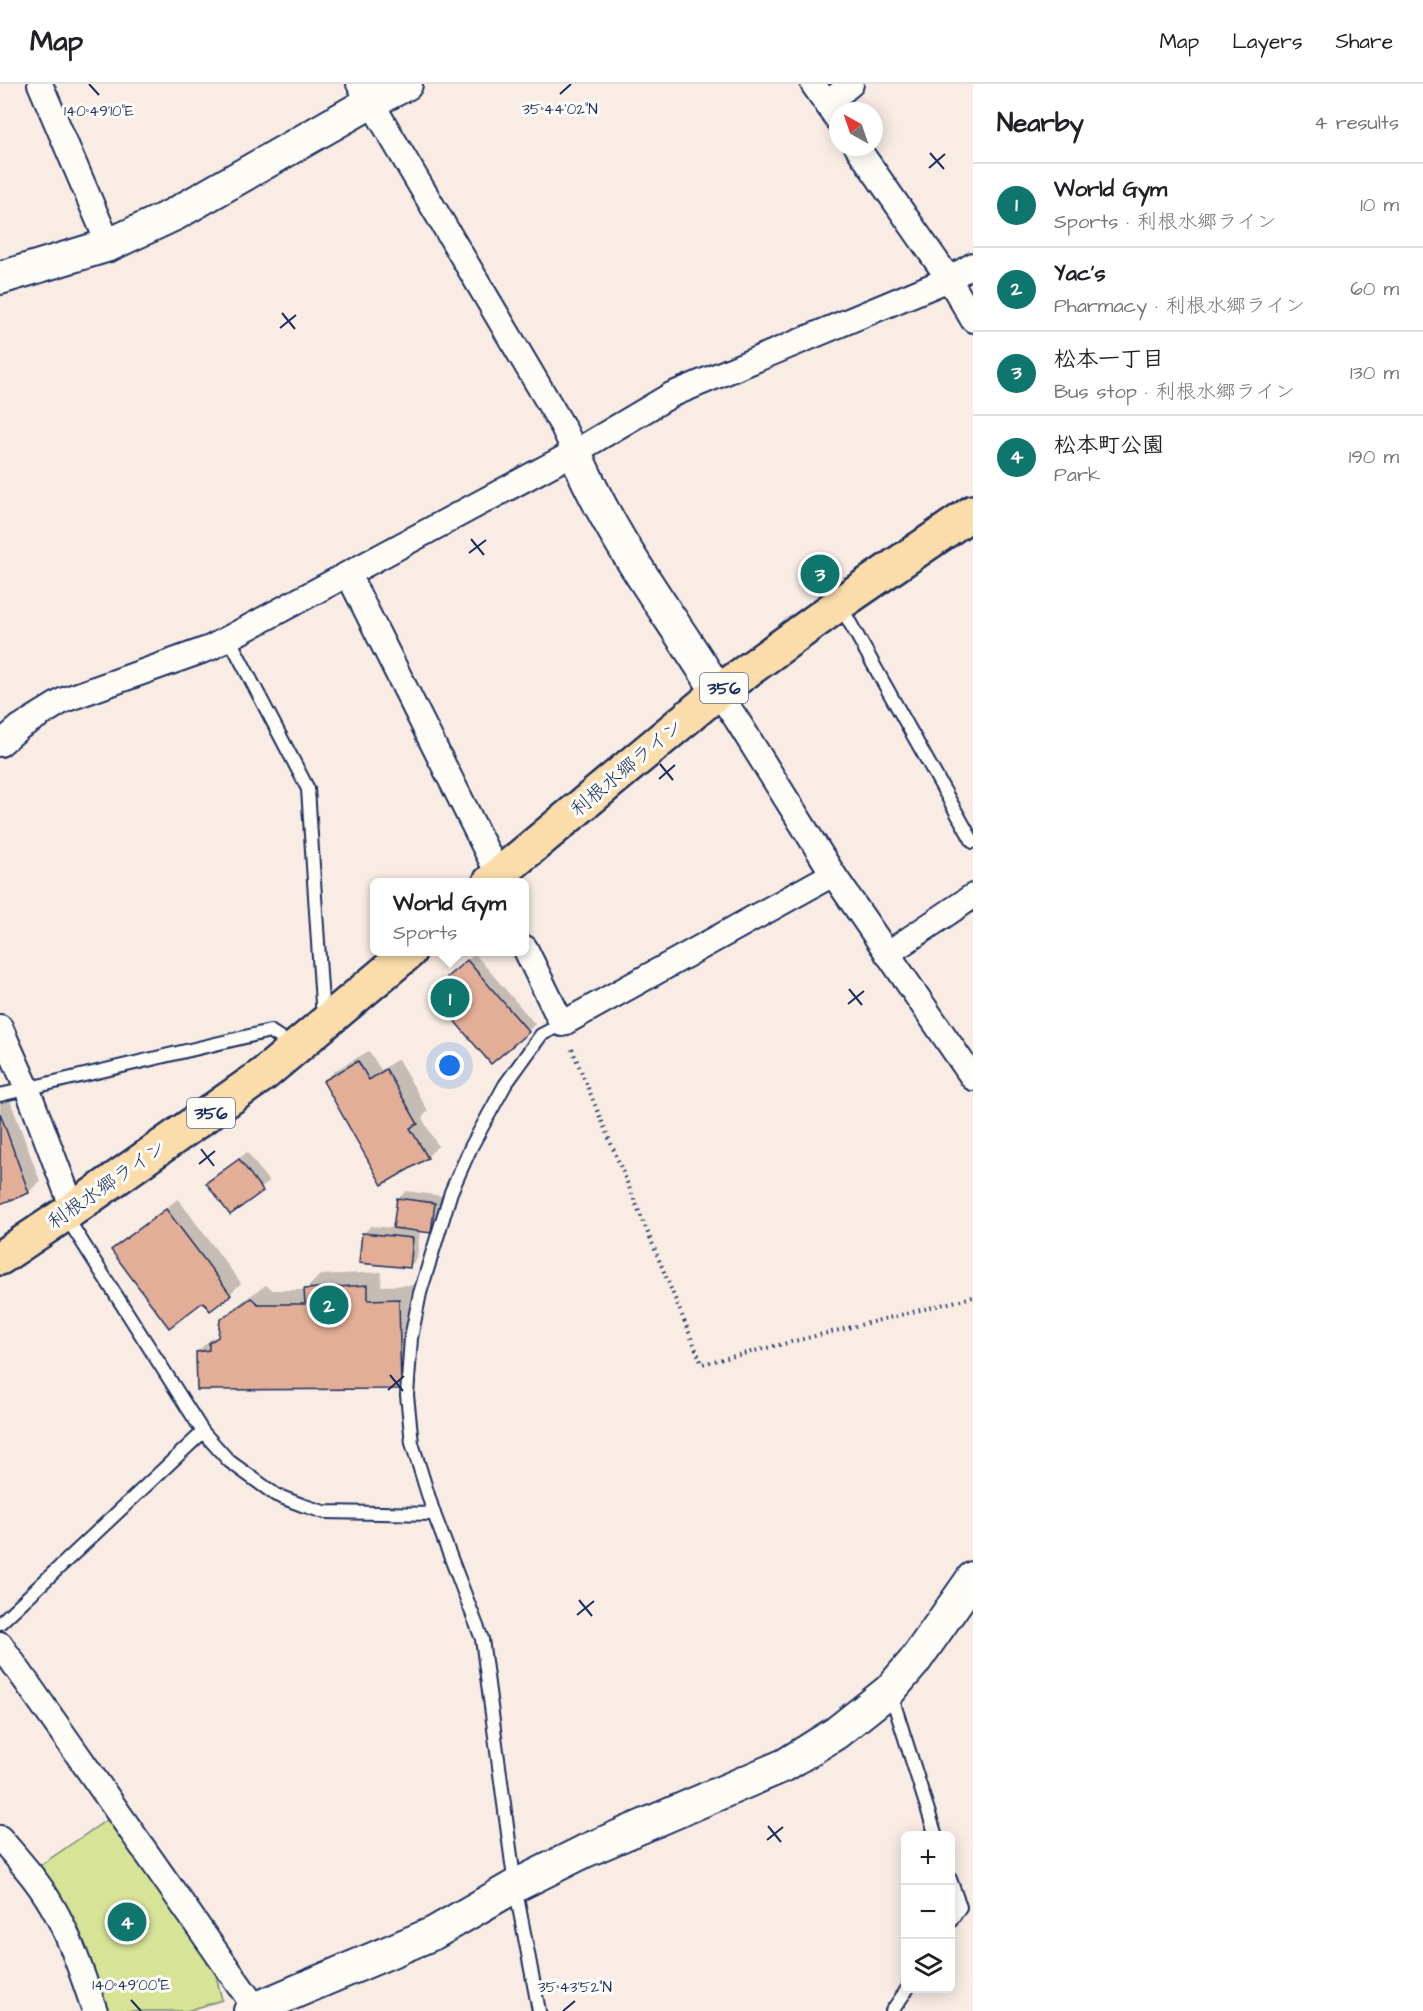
<!DOCTYPE html>
<html lang="en">
<head>
<meta charset="utf-8">
<style>
  body { margin:0; font-family:"Architects Daughter","Klee One",sans-serif; background:#f6f6f6; color:#202124 }
  .controls { position:absolute; right:18px; bottom:18px; display:grid; overflow:hidden; border-radius:9px; box-shadow:0 3px 15px #0003 }
  .controls button { width:54px; height:54px; display:grid; place-items:center; padding:0; border:0; border-bottom:2px solid #e0e0e0; background:#fff; color:#202124; font:30px sans-serif }
  .compass { position:absolute; left:829px; top:18px; width:54px; height:54px; border-radius:50%; background:#fff; box-shadow:0 3px 15px #0003; rotate:320deg }
  .you { position:absolute; left:450px; top:982px; width:21px; height:21px; margin:-15px; border:4px solid #fff; border-radius:50%; background:#1a73e8; box-shadow:0 0 0 9px #1a73e833 }
  .badge { display:grid; place-items:center; width:39px; height:39px; border-radius:50%; background:#0f766e; color:#fff; font-size:20px; font-weight:700 }
  .pin { position:absolute; translate:-50% -50%; border:3px solid #fff; box-shadow:0 2px 6px #0006 }
  .popup { position:absolute; left:370px; top:794px; width:159px; height:78px; box-sizing:border-box; display:grid; place-content:center; border-radius:9px; background:#fff; filter:drop-shadow(0 2px 4px #0005); font-size:20px; white-space:nowrap; color:#757577 }
  .popup b { font-size:22px; color:#202124 }
  .popup::after { content:''; position:absolute; left:50%; top:100%; margin-left:-12px; border:12px solid transparent; border-top-color:#fff }
  .list { margin:0; padding:0; list-style:none }
  h2 { display:flex; justify-content:space-between; align-items:center; height:78px; margin:0; padding:0 24px; font-size:26px }
  h2 small { font-size:20px; font-weight:400; color:#757577 }
  .list li { display:grid; grid-template-columns:39px 1fr auto; gap:18px; align-items:center; box-sizing:border-box; height:84px; padding:0 24px; border-top:2px solid #e0e0e0 }
  .list b { display:block; font-size:22px; white-space:nowrap }
  .list p { margin:0; font-size:20px; white-space:nowrap; color:#757577 }
  .list em { font-size:20px; font-style:normal; color:#757577 }
  .icon { flex:none; width:33px; height:33px; fill:none; stroke:currentColor; stroke-width:2; stroke-linecap:round; stroke-linejoin:round }
  .map { position:relative; flex:none; width:973px; height:1927px; overflow:hidden }
  header { display:flex; align-items:center; gap:36px; box-sizing:border-box; height:84px; padding:0 30px; background:#fff; border-bottom:2px solid #e0e0e0 }
  header strong { font-size:28px }
  nav { display:flex; gap:33px; margin-inline-start:auto; font-size:21px }
  main { display:flex }
  aside { flex:1; background:#fff }
  .map>svg:first-child { display:block }
  .green { fill:#d7e396; stroke:#79897a; stroke-width:1.5 }
  .shadow { fill:#0003 }
  .building { fill:#e3ae97; stroke:#1b2f5e; stroke-width:1.5 }
  .lines { fill:none; stroke-linecap:round; stroke-linejoin:round }
  .service-casing { stroke:#1b2f5e; stroke-width:16 }
  .minor-casing { stroke:#1b2f5e; stroke-width:28 }
  .tertiary-casing { stroke:#1b2f5e; stroke-width:36 }
  .trunk-casing { stroke:#1b2f5e; stroke-width:38 }
  .path { stroke:#1b2f5e; stroke-width:4; stroke-dasharray:1.5 4.5; stroke-linecap:butt }
  .service { stroke:#fdfcf7; stroke-width:12 }
  .minor { stroke:#fdfcf7; stroke-width:24 }
  .tertiary { stroke:#fdfcf7; stroke-width:32 }
  .trunk { stroke:#fbddab; stroke-width:33 }
  .ticks { fill:none; stroke:#1b2f5e; stroke-width:2 }
  .labels { text-anchor:middle; dominant-baseline:central; stroke-width:6; stroke-linejoin:round; paint-order:stroke }
  .shield { fill:#fdfcf7; stroke:#5f6c8c; stroke-width:1.5 }
  .shield-label { font-size:18px; font-weight:bold; fill:#1b2f5e }
  .street-label { font-size:20px; fill:#1b2f5e; stroke:#fdfcf7 }
  .ticks-label { font-size:15px; text-anchor:middle; fill:#1b2f5e; stroke:#fdfcf7; stroke-width:6; stroke-linejoin:round; paint-order:stroke }
</style>
</head>
<body>
<header>
<strong>Map</strong>
<nav><a>Map</a><a>Layers</a><a>Share</a></nav>
</header>
<main>
<div class="map">
<svg width="973" height="1927" viewBox="0 0 973 1927">
  <rect width="100%" height="100%" fill="#f8ece4"/>
  <filter id="ink" filterUnits="userSpaceOnUse"><feTurbulence type="fractalNoise" baseFrequency=".0167" numOctaves="2"/><feDisplacementMap in="SourceGraphic" scale="12" xChannelSelector="R" yChannelSelector="G"/><feConvolveMatrix kernelMatrix="1 2 1 2 8 2 1 2 1" color-interpolation-filters="sRGB"/></filter>
  <g filter="url(#ink)">
    <path class="green" d="M108,1735L213,1879L222,1916L187,1927H109L77,1848L38,1783Z"/>
    <g class="shadow">
      <path d="M475,870L535,940L528,947L454,898L457,885Z"/>
      <path d="M369,967L381,986L398,975L428,1027L422,1034L438,1062L427,1073L325,997L336,986Z"/>
      <path d="M8,1011L40,1097L29,1108L0,1118V1014Z"/>
      <path d="M247,1068L269,1098L231,1129L208,1099Z"/>
      <path d="M406,1107L442,1112L438,1140L431,1148L420,1146L417,1175L409,1183L363,1150L371,1142L394,1144L398,1115Z"/>
      <path d="M178,1115L241,1199L230,1210L203,1216L113,1166L124,1155Z"/>
      <path d="M382,1188L381,1202L413,1201L415,1289L400,1304L197,1268L212,1254L217,1253L220,1250L221,1237L236,1222L266,1201L273,1206H305L320,1191Z"/>
    </g>
    <g class="building">
      <path d="M467,876L529,948L491,980L435,914L453,899L447,893Z"/>
      <path d="M358,977L369,996L386,985L418,1040L410,1044L428,1074L382,1101L323,997Z"/>
      <path d="M0,1029L29,1109L0,1120Z"/>
      <path d="M239,1075L263,1107L230,1131L206,1099Z"/>
      <path d="M397,1114L435,1119L431,1149L393,1144Z"/>
      <path d="M166,1125L231,1211L210,1227L203,1218L169,1244L111,1166Z"/>
      <path d="M362,1149L413,1154L410,1184L359,1179Z"/>
      <path d="M368,1201V1216L399,1215L401,1305L197,1306L196,1268L209,1266V1259L218,1253L220,1236L251,1214L258,1220H305L304,1205Z"/>
    </g>
    <g class="lines">
      <g class="service-casing">
        <g id="service">
          <path d="M840,521L973,758"/>
          <path d="M229,554L308,705L323,935"/>
          <path d="M0,1011L270,947L293,962"/>
          <path d="M65,1131L203,1348L229,1377L276,1411L302,1421L324,1428L434,1430"/>
          <path d="M0,1539L203,1348"/>
          <path d="M890,1607L936,1752"/>
          <path d="M950,1795L960,1823L950,1838"/>
          <path d="M539,1927L515,1802L482,1555L434,1430L412,1359L407,1311L411,1254L420,1209L451,1108L471,1063L505,1001L541,951L562,940"/>
          <path d="M892,1927L908,1904"/>
        </g>
      </g>
      <g class="minor-casing">
        <g id="minor">
          <path d="M40,0L109,161"/>
          <path d="M359,0L371,18L563,343L575,368"/>
          <path d="M813,0L838,36"/>
          <path d="M827,20L851,0"/>
          <path d="M857,63L949,195L973,236"/>
          <path d="M348,490L499,792"/>
          <path d="M718,608L737,636L833,790L973,994"/>
          <path d="M0,660L20,643L64,616L210,564L575,368L671,311L949,195L973,181"/>
          <path d="M525,864L562,940L833,790"/>
          <path d="M887,870L973,812"/>
          <path d="M0,943L27,1004L73,1125"/>
          <path d="M0,1560L256,1925"/>
          <path d="M0,1754C18,1775 37,1796 51,1820C71,1853 82,1891 95,1927"/>
        </g>
      </g>
      <g class="tertiary-casing">
        <g id="tertiary">
          <path d="M0,194L109,161L175,130L371,18L406,0"/>
          <path d="M575,368C610,454 669,529 718,608"/>
          <path d="M250,1927L434,1849L515,1802L585,1767L785,1681L836,1649L890,1606L914,1578L973,1494"/>
        </g>
      </g>
      <g class="trunk-casing">
        <g id="trunk">
          <path d="M490,798L718,608L839,520L973,428"/>
          <path d="M0,1174L73,1125L264,990L409,868"/>
        </g>
      </g>
      <path class="path" d="M572,965L702,1280L973,1213"/>
      <use href="#service" class="service"/>
      <use href="#minor" class="minor"/>
      <use href="#tertiary" class="tertiary"/>
      <use href="#trunk" class="trunk"/>
    </g>
  </g>
  <path class="ticks" d="M89,0L99,11M560,10L571,0M930,69L944,85M929,84L945,70M282,229L295,245M280,244L296,231M471,455L484,471M469,469L486,456M660,680L673,696M659,695L675,681M849,905L862,921M848,920L864,907M201,1065L214,1082M199,1080L215,1067M390,1291L403,1307M388,1306L404,1292M579,1516L592,1532M577,1531L594,1517M768,1742L781,1758M767,1756L783,1743M131,1916L141,1927M563,1927L575,1917"/>
  <g class="labels">
    <g class="shield">
      <rect x="700" y="589" width="48" height="30" rx="4.5"/>
      <rect x="187" y="1014" width="48" height="30" rx="4.5"/>
    </g>
    <g class="shield-label">
      <text x="724" y="604">356</text>
      <text x="211" y="1029">356</text>
    </g>
    <g class="street-label">
      <text transform="translate(627 684) rotate(-40)">利根水郷ライン</text>
      <text transform="translate(107 1101) rotate(-35)">利根水郷ライン</text>
    </g>
  </g>
  <g class="ticks-label">
    <text x="560" y="30">35°44'02"N</text>
    <text x="99" y="32">140°49'10"E</text>
    <text x="131" y="1906">140°49'00"E</text>
    <text x="575" y="1908">35°43'52"N</text>
  </g>
</svg>
<div class="controls">
<button>+</button>
<button>−</button>
<button><svg class="icon" aria-label="layers" viewBox="0 0 24 24"><path d="M12 4l9 5-9 5-9-5zM3 14l9 5 9-5"/></svg></button>
</div>
<svg class="compass" viewBox="-18 -18 36 36"><path d="M0-13l5 13h-10z" fill="#e53935"/><path d="M0 13l5-13h-10z" fill="#757577"/></svg>
<div class="you"></div>
<div class="pin badge" style="left:450px;top:914px">1</div>
<div class="popup"><b>World Gym</b>Sports</div>
<div class="pin badge" style="left:329px;top:1221px">2</div>
<div class="pin badge" style="left:820px;top:490px">3</div>
<div class="pin badge" style="left:127px;top:1838px">4</div>
</div>
<aside>
<h2>Nearby<small>4 results</small></h2>
<ul class="list">
<li><span class="badge">1</span><div><b>World Gym</b><p>Sports · 利根水郷ライン</p></div><em>10 m</em></li>
<li><span class="badge">2</span><div><b>Yac's</b><p>Pharmacy · 利根水郷ライン</p></div><em>60 m</em></li>
<li><span class="badge">3</span><div><b>松本一丁目</b><p>Bus stop · 利根水郷ライン</p></div><em>130 m</em></li>
<li><span class="badge">4</span><div><b>松本町公園</b><p>Park</p></div><em>190 m</em></li>
</ul>
</aside>
</main>
</body>
</html>
